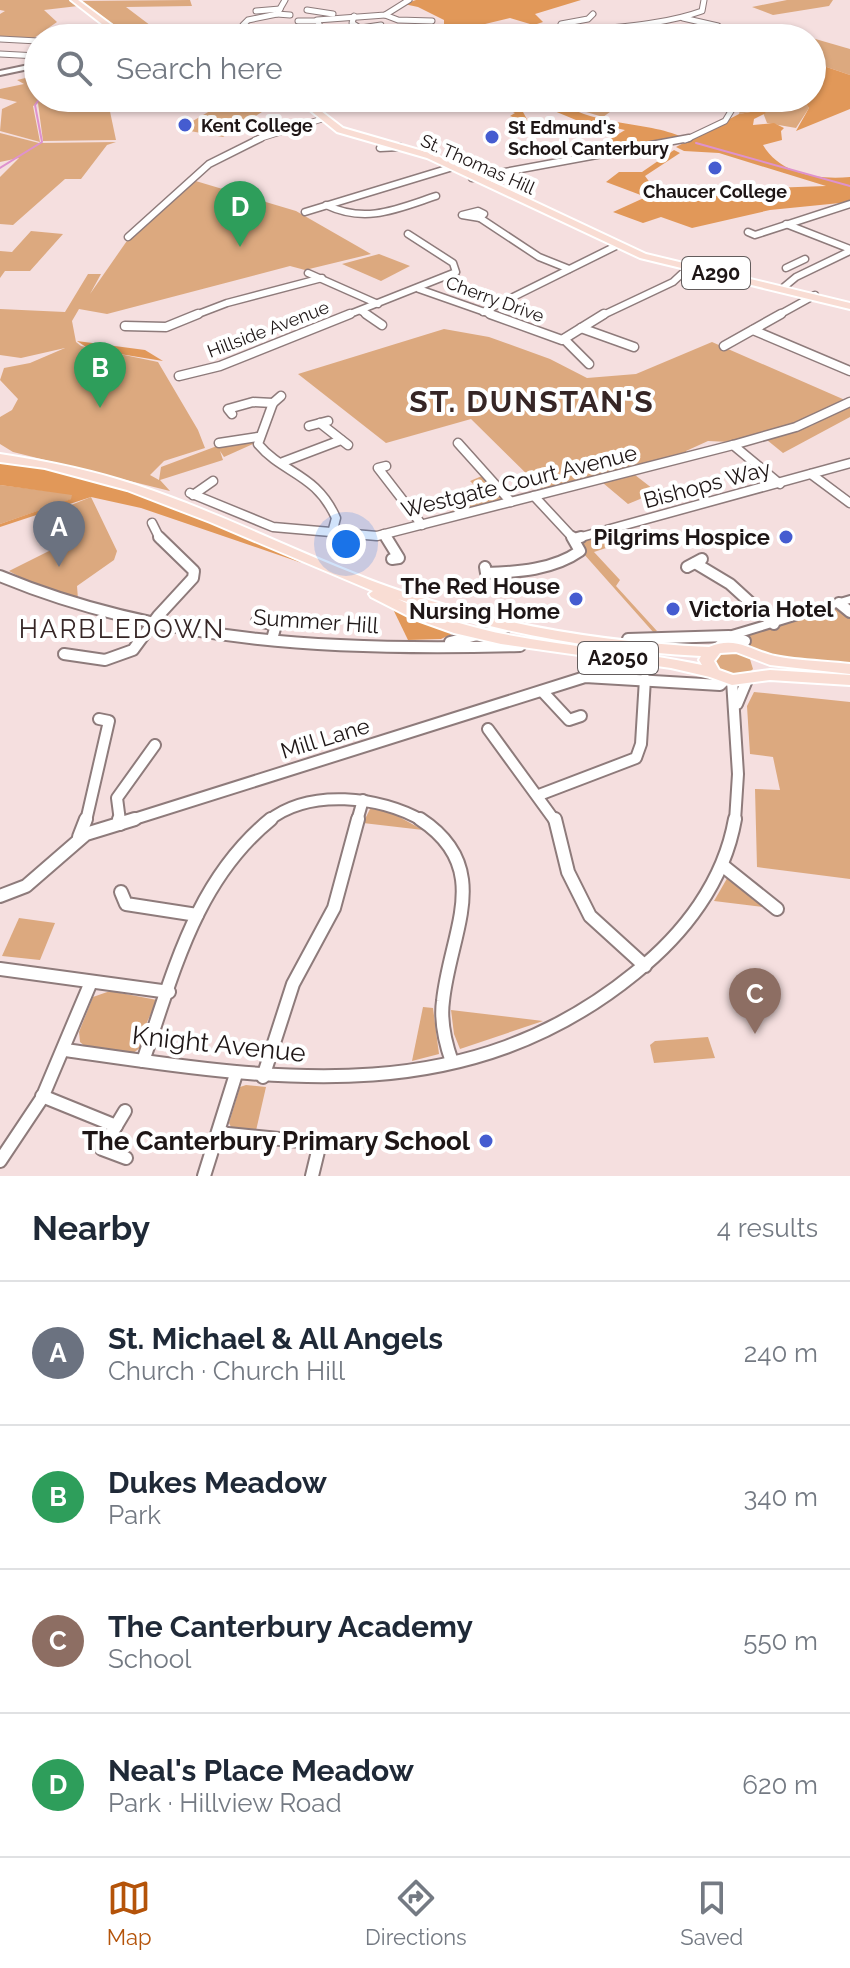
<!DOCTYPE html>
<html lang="en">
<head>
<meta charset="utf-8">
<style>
  body { margin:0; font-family:Raleway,sans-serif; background:#f2f2f3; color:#1f2937 }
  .you { position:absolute; left:346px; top:544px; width:28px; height:28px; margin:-20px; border:6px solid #fff; border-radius:50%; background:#1a73e8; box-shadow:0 0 0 12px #1a73e833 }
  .badge { display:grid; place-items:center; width:52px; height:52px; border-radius:50%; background:#b45309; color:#fff; font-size:26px; font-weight:700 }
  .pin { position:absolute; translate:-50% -66px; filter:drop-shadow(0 2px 4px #0008) }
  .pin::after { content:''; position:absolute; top:42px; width:28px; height:24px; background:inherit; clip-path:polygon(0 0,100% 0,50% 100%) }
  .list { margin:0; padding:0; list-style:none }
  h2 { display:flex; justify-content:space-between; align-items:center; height:104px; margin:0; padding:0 32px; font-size:34px }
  h2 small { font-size:26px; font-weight:400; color:#747a83 }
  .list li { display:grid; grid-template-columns:52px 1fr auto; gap:24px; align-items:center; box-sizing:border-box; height:144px; padding:0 32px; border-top:2px solid #e0e1e3 }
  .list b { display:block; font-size:30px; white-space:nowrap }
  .list p { margin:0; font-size:26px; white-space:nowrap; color:#747a83 }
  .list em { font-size:26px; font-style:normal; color:#747a83 }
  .icon { flex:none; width:44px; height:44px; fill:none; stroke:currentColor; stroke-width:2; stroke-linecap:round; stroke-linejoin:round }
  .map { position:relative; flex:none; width:850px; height:1176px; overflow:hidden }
  .search { position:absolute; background:#fff; box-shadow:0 2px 6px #0004; left:24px; right:24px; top:24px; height:88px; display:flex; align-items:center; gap:20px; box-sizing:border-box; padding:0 28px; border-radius:44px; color:#747a83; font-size:30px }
  .sheet { height:680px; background:#fff }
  nav { display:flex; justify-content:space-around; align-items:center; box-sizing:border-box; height:112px; border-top:2px solid #e0e1e3; background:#fff; font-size:22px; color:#747a83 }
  nav a { display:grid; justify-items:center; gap:4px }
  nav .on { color:#b45309 }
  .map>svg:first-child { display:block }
  .green { fill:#dca97f }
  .forest { fill:#e19859 }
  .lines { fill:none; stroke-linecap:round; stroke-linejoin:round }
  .stream { stroke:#de92ce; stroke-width:2 }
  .minor-far4-casing { stroke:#8e7b7b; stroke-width:7 }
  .minor-far3-casing { stroke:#8e7b7b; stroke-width:9 }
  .minor-far2-casing { stroke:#8e7b7b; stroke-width:11 }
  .minor-far1-casing { stroke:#8e7b7b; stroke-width:14 }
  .minor-casing { stroke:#8e7b7b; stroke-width:16 }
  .tertiary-casing { stroke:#8e7b7b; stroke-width:4 }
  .primary-casing { stroke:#fff; stroke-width:4 }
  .minor-far4 { stroke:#fff; stroke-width:5 }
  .minor-far3 { stroke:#fff; stroke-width:6 }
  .minor-far2 { stroke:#fff; stroke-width:8 }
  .minor-far1 { stroke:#fff; stroke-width:10 }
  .minor { stroke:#fff; stroke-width:12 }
  .tertiary { fill:#fff; fill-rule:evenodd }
  .primary { fill:#f9ddd4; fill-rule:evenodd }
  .poi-dot { fill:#455cd0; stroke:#fff; stroke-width:3 }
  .labels { text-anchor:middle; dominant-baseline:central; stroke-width:8; stroke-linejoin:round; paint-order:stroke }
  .far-poi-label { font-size:18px; font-weight:bold; fill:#1e1616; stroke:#fff; text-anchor:start }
  .far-street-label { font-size:18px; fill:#1e1616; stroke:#fff }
  .shield { fill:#fff; stroke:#625c5c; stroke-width:2 }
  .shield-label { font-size:20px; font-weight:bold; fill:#1e1616 }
  .street-label { font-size:22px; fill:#1e1616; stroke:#fff }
  .poi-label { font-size:22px; font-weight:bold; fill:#1e1616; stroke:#fff; text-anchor:end }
  .quarter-label { font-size:26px; letter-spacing:2px; fill:#362626; stroke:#fff }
  .near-street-label { font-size:26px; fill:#1e1616; stroke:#fff }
  .near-poi-label { font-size:26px; font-weight:bold; fill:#1e1616; stroke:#fff; text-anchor:end }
  .district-label { font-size:30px; font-weight:bold; letter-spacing:2px; fill:#362626; stroke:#fff }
</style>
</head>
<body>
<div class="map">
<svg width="850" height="1176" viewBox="0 0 850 1176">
  <rect width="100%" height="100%" fill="#f5dfdf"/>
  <g class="green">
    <path d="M0,0H72L78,6L44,10L57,22L31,40L0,38V14L5,11L0,10Z"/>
    <path d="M190,0L192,6L126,7L167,38L141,36L145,38H132L81,1Z"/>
    <path d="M787,0H833L829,6L773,15L752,7Z"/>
    <path d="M812,38L850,49V75L812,62Z"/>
    <path d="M38,75V98L108,102L116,140L43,141L38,103L33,106L40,142L0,131L2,109L17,102L0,98V89L24,84L17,80Z"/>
    <path d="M136,98H209L189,111L130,102Z"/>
    <path d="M587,98H662L625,101L603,117L576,109L559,99Z"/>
    <path d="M743,98H802L809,108L796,128L767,123L762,110L739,114Z"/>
    <path d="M222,104L265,110L223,137L179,129Z"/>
    <path d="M0,133L39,143L116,142L107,145L81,179H65L13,225L0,224V177L19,158L0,162Z"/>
    <path d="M189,179L296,211L371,254L305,270L290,266L107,314L79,309L72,321L76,342L81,346L158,362L198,430L205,448L164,461L150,475L159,480L161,467L217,446L253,441V444L224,457L220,451L223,460L160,480L170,491L13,452L0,444V417L12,410L18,399L0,380L4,368L30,363L65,348L21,358L0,355V309L65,312L88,274H101L90,294L131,235Z"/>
    <path d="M31,231L63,234L30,271H5L0,278V251L12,252Z"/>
    <path d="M379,254L410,266L381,281L342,264Z"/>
    <path d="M444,329L489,337L550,359L587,378L636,374L712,342L845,400L793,425L730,442L708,441L686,451L687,454L545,492L471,419L386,443L298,374Z"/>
    <path d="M850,406V417L783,453L767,440L743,446L811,426Z"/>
    <path d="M625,474L635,475L657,492L628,504L603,483L593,482Z"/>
    <path d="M482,476L503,500L451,514L449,512L472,503L467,496L478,489L470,481Z"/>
    <path d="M0,485L72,494V499L0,524Z"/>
    <path d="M91,497L117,551L114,560L77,586L78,599L31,583L9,571L67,542L46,515Z"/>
    <path d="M605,535L615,545L594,552L620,580L616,586L657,631L654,633L583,553L578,542Z"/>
    <path d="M839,603L850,612V669L770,660L745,649V641L753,631Z"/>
    <path d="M724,651L749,656L753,669C744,679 732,676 721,672L714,660Z"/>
    <path d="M754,692L850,702V879L757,867L755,789L780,790L773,757L750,754L747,706Z"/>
    <path d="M371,807L392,813L423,830L363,823Z"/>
    <path d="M729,875L765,905L763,907L714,901Z"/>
    <path d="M19,918L55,923L40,960L2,956Z"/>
    <path d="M110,991L157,1000L143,1031L145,1044L132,1054L87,1048L80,1042L79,1032L93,997Z"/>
    <path d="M423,1007L433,1008L439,1054L412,1061Z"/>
    <path d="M451,1010L543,1021L460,1049L454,1034Z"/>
    <path d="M708,1037L715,1058L654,1063L650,1045L655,1041Z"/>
    <path d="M246,1085L266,1087L255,1135L233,1131L229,1123L240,1087Z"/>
  </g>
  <g class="forest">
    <path d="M416,0H581L535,14L543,22L537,24L550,30L510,18L427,38H395L376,28L444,24V20L418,7L404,4Z"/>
    <path d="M812,62L850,75V109L796,131L809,108L802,98H812Z"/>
    <path d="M512,98H559C582,126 649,121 682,137L588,156L587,153L625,130L576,120L547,108L523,112L529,123L510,116L515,113L502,107L517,104Z"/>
    <path d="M762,110L766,113L754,119L753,125L774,123L784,128L781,131L782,140L763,145C780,174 818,180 850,177V202L770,210L692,228L661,217L643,223L613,212L646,197L606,182L619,172H642L674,150L680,153L645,176L654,188L683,196H759L770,188L826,186L719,153L684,151L676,147L739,114Z"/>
    <path d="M77,341L145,350L163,361L89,349Z"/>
    <path d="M0,461C107,475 205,517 302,563L141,508L91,497L0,527V524L71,499L72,495L0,485Z"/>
    <path d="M392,607L454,633L441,639L408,640Z"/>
  </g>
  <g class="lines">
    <g class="stream">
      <path d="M696,143L850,186"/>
      <path d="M0,168L42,142L35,105L38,101"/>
    </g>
    <g class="minor-far4-casing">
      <g id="minor-far4">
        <path d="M285,0L277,14L248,20L243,25L275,37L296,38"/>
        <path d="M307,10L333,14"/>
        <path d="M256,11L280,9"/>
        <path d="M277,14L290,15"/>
        <path d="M385,15L398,20L432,21"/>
        <path d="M354,16L352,23L366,32"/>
        <path d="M683,18L718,26L717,38"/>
        <path d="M298,21H316"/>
        <path d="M318,28L330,31"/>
        <path d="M361,28L381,25"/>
        <path d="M571,30L561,24L588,19L593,14"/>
        <path d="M305,31L319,29"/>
        <path d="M318,38L324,34L317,20L385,15L409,0"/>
        <path d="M535,38C589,27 652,29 702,11L704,0"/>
        <path d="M0,39L38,41"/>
        <path d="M0,54L38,56"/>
        <path d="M600,98H624"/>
        <path d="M255,140L322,119"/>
        <path d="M685,140L725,121L739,98"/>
      </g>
    </g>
    <g class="minor-far3-casing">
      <g id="minor-far3">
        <path d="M383,143L380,148L400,147"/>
        <path d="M472,178L689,138"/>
        <path d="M326,205C366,224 397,209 436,196"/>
        <path d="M478,211L484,214L480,218L462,215Z"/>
        <path d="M305,212L453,167"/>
        <path d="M480,218L539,257L569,269"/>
        <path d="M786,224L850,249"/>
        <path d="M748,232L755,235L850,204"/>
        <path d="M128,237L209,164L261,138"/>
        <path d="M786,268L805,259"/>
        <path d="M308,273L378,304"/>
        <path d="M784,287L796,277L850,251"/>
        <path d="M419,289L496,316"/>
        <path d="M361,311L369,316"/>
        <path d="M483,312L618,245"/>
        <path d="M193,316L227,303L322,278"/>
        <path d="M345,316L456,272L453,263L408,234"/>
        <path d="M601,316L673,282L688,268"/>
        <path d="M777,316L815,295"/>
      </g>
    </g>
    <g class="minor-far2-casing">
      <g id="minor-far2">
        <path d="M366,314L382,325"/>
        <path d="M490,314L562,340L604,314"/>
        <path d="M125,326L166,327L198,314"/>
        <path d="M581,328L634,347"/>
        <path d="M753,330L850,371"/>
        <path d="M564,339L589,364"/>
        <path d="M724,346L781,314"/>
        <path d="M179,376L220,366L350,314"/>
        <path d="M281,396L273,403L258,444C283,474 316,473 336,518L332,533"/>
        <path d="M232,414L228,409L253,402L273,403"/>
        <path d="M320,423L348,445"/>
        <path d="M309,426L328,421"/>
        <path d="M219,443L258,437"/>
        <path d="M458,443L511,502"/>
        <path d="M733,445L780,484"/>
        <path d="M283,462L341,440"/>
        <path d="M386,466L378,468L422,525"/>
        <path d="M811,474L850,503"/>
        <path d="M190,493L273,527L377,536L733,445L796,427L850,402"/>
        <path d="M193,495L213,481"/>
        <path d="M534,496L574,539"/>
        <path d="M152,523L160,539"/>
        <path d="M384,534L387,539"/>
        <path d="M574,539L850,463"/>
      </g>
    </g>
    <g class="minor-far1-casing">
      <g id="minor-far1">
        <path d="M386,537L399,558L392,559"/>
        <path d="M574,539L581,537"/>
        <path d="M695,563L730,584L774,624"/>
        <path d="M485,567L486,573C518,572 553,570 580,551L572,537"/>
        <path d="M687,567L702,559"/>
        <path d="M0,576C166,645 343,651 520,646"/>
        <path d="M839,603L850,612"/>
        <path d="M257,621L276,625L272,639"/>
        <path d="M628,639L729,636L745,641"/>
        <path d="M450,642L505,628"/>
        <path d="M64,654L105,660L133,650L158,616L193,578L194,571L159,537"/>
        <path d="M732,680L738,774L735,821"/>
        <path d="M542,691L569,720L581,716"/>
        <path d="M737,704L747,680"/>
        <path d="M488,729L555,821"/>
        <path d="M539,795L636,758L641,744L645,679"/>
        <path d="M86,821L109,721L99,719"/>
        <path d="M120,821L117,798L155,745"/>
        <path d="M128,821L585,677L720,685L726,679"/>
        <path d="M268,821C309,788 380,796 423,821"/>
        <path d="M357,821L363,800"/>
      </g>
    </g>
    <g class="minor-casing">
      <g id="minor">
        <path d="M119,819L120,824"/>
        <path d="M420,819C495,868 450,932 443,1001C440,1022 445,1042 452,1062"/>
        <path d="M555,819L568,872L590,916L645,966"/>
        <path d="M79,837L86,819"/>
        <path d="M722,865L777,909"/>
        <path d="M121,892L126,904L197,915"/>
        <path d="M0,896L26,886L86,834L135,819"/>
        <path d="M0,969L169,992"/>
        <path d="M66,1050C268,1079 462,1114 635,973C684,934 724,882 735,819"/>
        <path d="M143,1061C174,972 195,881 271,819"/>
        <path d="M263,1077L293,984L334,908L358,819"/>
        <path d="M42,1096L116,1126L102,1149L126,1158"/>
        <path d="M116,1126L125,1111"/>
        <path d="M218,1133L320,1143L312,1176"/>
        <path d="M0,1161L42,1098L91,982"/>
        <path d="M204,1176L236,1074"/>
      </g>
    </g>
    <g class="tertiary-casing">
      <g id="tertiary">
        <path d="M38,63V67L0,75V71Z"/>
        <path d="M850,596V603L733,639L720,652H712L710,649L725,633Z"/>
      </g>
    </g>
    <g class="primary-casing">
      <g id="primary">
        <path d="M71,0H78L129,38H120Z"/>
        <path d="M295,98H304L343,128L433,154L646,254L850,303V309L640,258L427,158L337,132Z"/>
        <path d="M0,454C46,461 91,470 136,485C222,513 303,556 389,587C493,624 599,642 709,647C736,635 751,651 775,656C799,661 825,661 850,664V674L770,665L736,652L720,653L714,661L719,670L733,675L770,670L850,675V685L770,680L732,685L710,677L671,668L501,644L454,633L412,618L371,597L369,594L373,591L210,522L127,490L45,468L0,462ZM398,599C496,633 597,651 701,656L699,660L702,665C600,643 493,647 398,599Z"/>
      </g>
    </g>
    <use href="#minor-far4" class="minor-far4"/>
    <use href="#minor-far3" class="minor-far3"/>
    <use href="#minor-far2" class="minor-far2"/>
    <use href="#minor-far1" class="minor-far1"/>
    <use href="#minor" class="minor"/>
    <use href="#tertiary" class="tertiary"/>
    <use href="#primary" class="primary"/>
  </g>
  <g class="poi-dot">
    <circle cx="185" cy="125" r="8"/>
    <circle cx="492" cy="137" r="8"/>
    <circle cx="715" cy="168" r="8"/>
    <circle cx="786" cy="537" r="8"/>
    <circle cx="576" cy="599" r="8"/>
    <circle cx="673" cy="609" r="8"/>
    <circle cx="486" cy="1141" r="8"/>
  </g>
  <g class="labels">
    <g class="far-poi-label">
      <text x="201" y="125">Kent College</text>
      <text x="508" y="127">St Edmund's<tspan x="508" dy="21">School Canterbury</tspan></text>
      <text x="715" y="191" text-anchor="middle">Chaucer College</text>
    </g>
    <g class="far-street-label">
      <text transform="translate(478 164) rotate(24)">St. Thomas Hill</text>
      <text transform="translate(495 299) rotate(20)">Cherry Drive</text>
      <text transform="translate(268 329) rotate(-21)">Hillside Avenue</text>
    </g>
    <g class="shield">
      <rect x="682" y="257" width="68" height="32" rx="6"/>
      <rect x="578" y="642" width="80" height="32" rx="6"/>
    </g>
    <g class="shield-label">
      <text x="716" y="273">A290</text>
      <text x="618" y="658">A2050</text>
    </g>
    <g class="street-label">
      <text transform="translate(519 481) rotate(-14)">Westgate Court Avenue</text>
      <text transform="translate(707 484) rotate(-15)">Bishops Way</text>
      <text transform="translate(316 621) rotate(4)">Summer Hill</text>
      <text transform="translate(325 738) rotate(-17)">Mill Lane</text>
    </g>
    <g class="poi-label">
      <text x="770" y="537">Pilgrims Hospice</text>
      <text x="560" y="586">The Red House<tspan x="560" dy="25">Nursing Home</tspan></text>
      <text x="689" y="609" text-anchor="start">Victoria Hotel</text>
    </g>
    <g class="quarter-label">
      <text x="122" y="629">HARBLEDOWN</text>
    </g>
    <g class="near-street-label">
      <text transform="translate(219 1044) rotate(6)">Knight Avenue</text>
    </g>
    <g class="near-poi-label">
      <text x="470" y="1141">The Canterbury Primary School</text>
    </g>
    <g class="district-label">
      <text x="532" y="401">ST. DUNSTAN'S</text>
    </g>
  </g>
</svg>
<div class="you"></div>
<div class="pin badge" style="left:59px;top:567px;background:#6b7280">A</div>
<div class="pin badge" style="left:100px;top:408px;background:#2e9e5b">B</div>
<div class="pin badge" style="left:755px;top:1034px;background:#8d6e63">C</div>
<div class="pin badge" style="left:240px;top:247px;background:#2e9e5b">D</div>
<div class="search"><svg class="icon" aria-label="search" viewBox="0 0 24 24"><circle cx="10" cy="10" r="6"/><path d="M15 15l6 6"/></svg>Search here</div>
</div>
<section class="sheet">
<h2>Nearby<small>4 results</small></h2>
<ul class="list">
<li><span class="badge" style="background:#6b7280">A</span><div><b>St. Michael &amp; All Angels</b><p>Church · Church Hill</p></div><em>240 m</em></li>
<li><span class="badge" style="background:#2e9e5b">B</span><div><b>Dukes Meadow</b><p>Park</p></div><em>340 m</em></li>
<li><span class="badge" style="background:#8d6e63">C</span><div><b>The Canterbury Academy</b><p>School</p></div><em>550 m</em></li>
<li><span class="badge" style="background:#2e9e5b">D</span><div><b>Neal's Place Meadow</b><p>Park · Hillview Road</p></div><em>620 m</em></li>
</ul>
</section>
<nav>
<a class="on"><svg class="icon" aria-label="map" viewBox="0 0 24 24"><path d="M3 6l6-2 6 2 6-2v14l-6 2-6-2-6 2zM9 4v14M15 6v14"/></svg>Map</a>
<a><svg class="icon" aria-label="directions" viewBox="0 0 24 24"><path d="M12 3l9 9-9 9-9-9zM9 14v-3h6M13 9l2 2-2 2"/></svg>Directions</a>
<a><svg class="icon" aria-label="saved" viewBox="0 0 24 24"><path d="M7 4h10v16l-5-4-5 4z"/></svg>Saved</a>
</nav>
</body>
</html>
